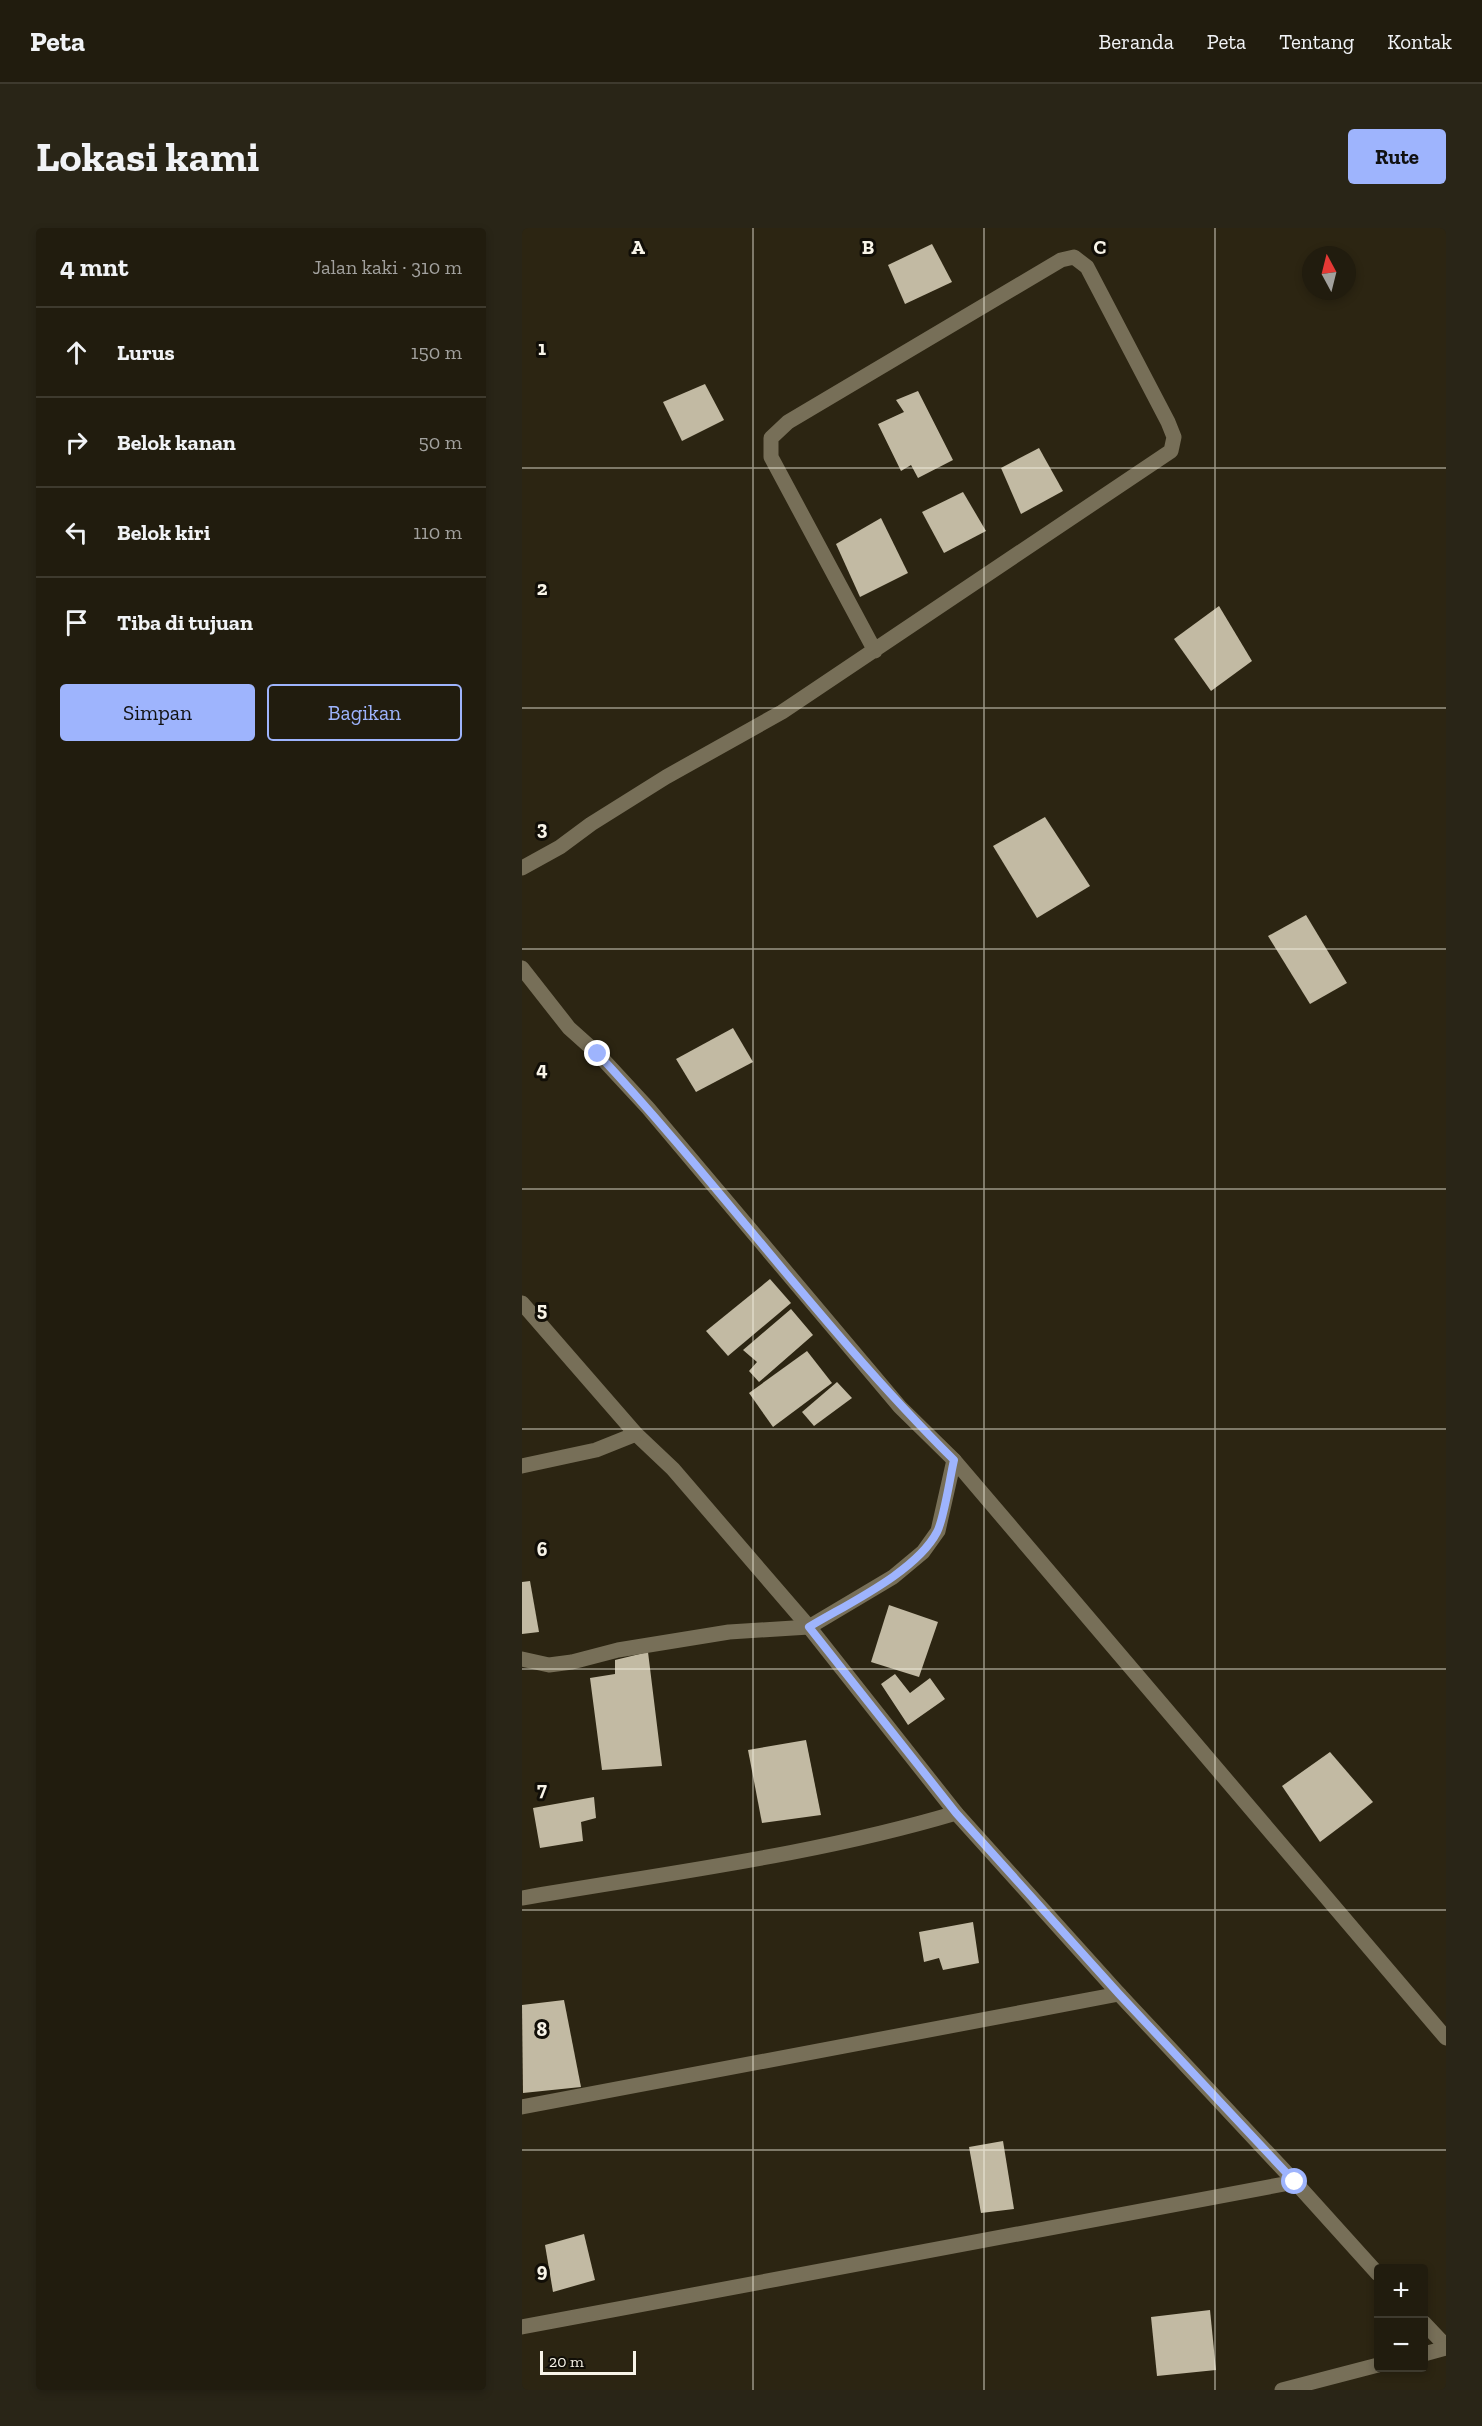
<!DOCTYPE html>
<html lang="id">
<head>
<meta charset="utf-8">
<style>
  body { margin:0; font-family:"Zilla Slab",serif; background:#292517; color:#f1f3f6 }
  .controls { position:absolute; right:18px; bottom:18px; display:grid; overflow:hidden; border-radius:6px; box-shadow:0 3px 9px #0003 }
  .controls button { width:54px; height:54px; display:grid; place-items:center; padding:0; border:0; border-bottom:2px solid #3e3a2e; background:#211c0e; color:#f1f3f6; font:30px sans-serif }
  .compass { position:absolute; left:780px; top:18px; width:54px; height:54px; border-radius:50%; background:#211c0e; box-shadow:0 3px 9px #0003; rotate:353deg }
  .scale { position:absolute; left:18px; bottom:15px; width:96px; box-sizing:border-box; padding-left:6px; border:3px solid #f8f4e8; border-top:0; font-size:16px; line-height:21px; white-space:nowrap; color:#f8f4e8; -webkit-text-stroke:4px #110e07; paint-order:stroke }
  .stop { position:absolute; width:18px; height:18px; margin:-14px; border:4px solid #9eb4fd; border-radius:50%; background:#fff }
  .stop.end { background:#9eb4fd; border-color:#fff; box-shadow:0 2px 6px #0008 }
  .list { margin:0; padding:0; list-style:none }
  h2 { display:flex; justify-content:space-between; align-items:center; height:78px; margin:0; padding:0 24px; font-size:26px }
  h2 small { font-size:20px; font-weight:400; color:#a2a19e }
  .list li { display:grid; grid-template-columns:39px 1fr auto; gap:18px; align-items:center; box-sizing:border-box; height:90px; padding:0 24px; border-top:2px solid #3e3a2e }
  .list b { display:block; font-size:22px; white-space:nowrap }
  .list em { font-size:20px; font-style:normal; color:#a2a19e }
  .actions { display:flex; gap:12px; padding:18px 24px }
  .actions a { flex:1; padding:14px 0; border:2px solid #9eb4fd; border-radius:6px; text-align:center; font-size:21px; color:#9eb4fd }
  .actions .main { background:#9eb4fd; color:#111 }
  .icon { flex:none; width:33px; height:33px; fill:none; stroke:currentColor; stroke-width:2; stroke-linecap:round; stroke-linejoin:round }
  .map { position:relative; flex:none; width:924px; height:2162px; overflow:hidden; border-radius:6px }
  header { display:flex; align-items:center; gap:36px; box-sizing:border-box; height:84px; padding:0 30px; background:#211c0e; border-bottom:2px solid #3e3a2e }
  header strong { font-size:28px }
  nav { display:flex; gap:33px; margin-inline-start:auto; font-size:21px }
  .intro { display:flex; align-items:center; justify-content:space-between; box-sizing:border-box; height:144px; padding:0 36px }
  h1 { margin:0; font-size:42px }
  .button { padding:15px 27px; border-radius:6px; background:#9eb4fd; color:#111; font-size:21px; font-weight:700 }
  main { display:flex; gap:36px; padding:0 36px }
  aside { flex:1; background:#211c0e; border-radius:6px; box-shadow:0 3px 9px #0003 }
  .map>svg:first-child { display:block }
  .building { fill:#c2baa3 }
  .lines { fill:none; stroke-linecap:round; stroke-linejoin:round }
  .street { stroke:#776f58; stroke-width:15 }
  .route { stroke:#9eb4fd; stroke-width:8 }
  .grid { fill:none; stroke:#f8f4e8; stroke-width:1.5; stroke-opacity:0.55 }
  .grid-label { font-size:20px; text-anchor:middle; font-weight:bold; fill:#f8f4e8; stroke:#110e07; stroke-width:6; stroke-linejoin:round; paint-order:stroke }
</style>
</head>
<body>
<header>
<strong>Peta</strong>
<nav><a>Beranda</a><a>Peta</a><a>Tentang</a><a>Kontak</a></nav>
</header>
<div class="intro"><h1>Lokasi kami</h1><a class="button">Rute</a></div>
<main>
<aside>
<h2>4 mnt<small>Jalan kaki · 310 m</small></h2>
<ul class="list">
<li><svg class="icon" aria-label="ahead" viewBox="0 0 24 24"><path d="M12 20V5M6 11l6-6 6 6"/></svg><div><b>Lurus</b></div><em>150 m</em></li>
<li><svg class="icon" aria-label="right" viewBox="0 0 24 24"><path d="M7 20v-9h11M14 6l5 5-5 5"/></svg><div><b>Belok kanan</b></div><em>50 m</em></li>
<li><svg class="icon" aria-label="left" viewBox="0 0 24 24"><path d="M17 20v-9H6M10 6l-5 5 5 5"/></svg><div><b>Belok kiri</b></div><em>110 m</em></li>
<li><svg class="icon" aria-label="arrive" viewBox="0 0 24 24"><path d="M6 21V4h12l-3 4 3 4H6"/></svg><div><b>Tiba di tujuan</b></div></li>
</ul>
<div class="actions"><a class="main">Simpan</a><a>Bagikan</a></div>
</aside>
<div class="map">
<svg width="924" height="2162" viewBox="0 0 924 2162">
  <rect width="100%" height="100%" fill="#2c2512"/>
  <g class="building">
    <path d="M410,16L430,54L383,76L366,37Z"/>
    <path d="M183,156L202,192L160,213L141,174Z"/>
    <path d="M396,163L431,232L396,250L389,237L379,243L356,196L382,184L374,172Z"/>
    <path d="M517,220L541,263L499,286L479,240Z"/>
    <path d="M441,264L464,303L422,325L400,284Z"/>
    <path d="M359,290L386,345L338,369L314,316Z"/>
    <path d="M697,378L730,433L689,463L652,411Z"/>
    <path d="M523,589L568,658L515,690L471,618Z"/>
    <path d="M784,687L825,755L788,776L746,708Z"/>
    <path d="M211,800L231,834L174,864L154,831Z"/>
    <path d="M248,1051L269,1075L206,1128L184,1103Z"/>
    <path d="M269,1081L291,1107L237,1154L227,1143L235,1134L221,1122Z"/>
    <path d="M285,1123L310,1155L251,1199L227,1165Z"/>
    <path d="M315,1154L330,1170L292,1198L280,1184Z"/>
    <path d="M8,1353L17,1404L0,1406V1354Z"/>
    <path d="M367,1377L416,1394L397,1449L349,1434Z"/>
    <path d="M126,1424L140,1538L80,1542L68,1450L93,1446V1432Z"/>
    <path d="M373,1446L388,1465L408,1450L423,1471L386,1497L359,1456Z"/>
    <path d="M284,1512L299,1587L240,1595L226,1522Z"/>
    <path d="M808,1524L851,1574L798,1614L760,1558Z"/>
    <path d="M72,1569L74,1590L59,1594L61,1613L18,1620L11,1580Z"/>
    <path d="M451,1694L457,1735L421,1742L417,1730L402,1734L397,1704Z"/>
    <path d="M42,1772L59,1859L1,1865L0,1777Z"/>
    <path d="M481,1913L492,1981L459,1985L447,1919Z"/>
    <path d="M62,2006L73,2052L31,2064L23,2017Z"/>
    <path d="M688,2082L694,2142L635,2148L629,2089Z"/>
  </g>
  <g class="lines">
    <g class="street">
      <path d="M0,640L38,619L69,596L144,549L260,484L649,223L652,209L646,194L565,39L552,29L539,32L266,194L249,210V229L353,423"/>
      <path d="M0,740L47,800L76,826L126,880L378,1179L432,1232L924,1810"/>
      <path d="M0,1075L114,1206L151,1241L287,1399L434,1585L597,1766L773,1954"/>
      <path d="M0,1238L74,1222L114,1206"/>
      <path d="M0,1431L27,1437L50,1434L96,1422L207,1404L287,1399L371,1349L401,1324L416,1303L432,1232"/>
      <path d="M0,1670C145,1645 293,1627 434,1585"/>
      <path d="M0,1879L597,1766"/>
      <path d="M902,2095L924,2118"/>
      <path d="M0,2099L773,1954L856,2046"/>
      <path d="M902,2126L924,2120"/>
      <path d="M760,2162L856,2137"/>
    </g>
  </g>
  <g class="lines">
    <path class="route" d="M76,826C199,958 304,1105 432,1232C428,1249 422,1291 415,1304C394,1344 325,1376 287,1399L434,1585L597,1766L773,1954"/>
  </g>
  <path class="grid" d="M231,0V2162M462,0V2162M693,0V2162M0,240H924M0,480H924M0,721H924M0,961H924M0,1201H924M0,1441H924M0,1682H924M0,1922H924"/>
  <g class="grid-label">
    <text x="116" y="26">A</text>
    <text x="346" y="26">B</text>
    <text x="578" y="26">C</text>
    <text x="20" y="127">1</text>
    <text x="20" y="367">2</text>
    <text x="20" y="607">3</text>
    <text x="20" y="848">4</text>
    <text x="20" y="1088">5</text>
    <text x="20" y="1328">6</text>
    <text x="20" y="1568">7</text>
    <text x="20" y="1808">8</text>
    <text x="20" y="2049">9</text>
  </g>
</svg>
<div class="controls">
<button>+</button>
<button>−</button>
</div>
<svg class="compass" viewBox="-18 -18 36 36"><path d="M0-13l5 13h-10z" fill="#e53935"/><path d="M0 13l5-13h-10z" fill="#a2a19e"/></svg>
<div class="scale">20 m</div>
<div class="stop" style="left:773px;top:1954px"></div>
<div class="stop end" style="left:76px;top:826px"></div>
</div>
</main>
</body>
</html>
